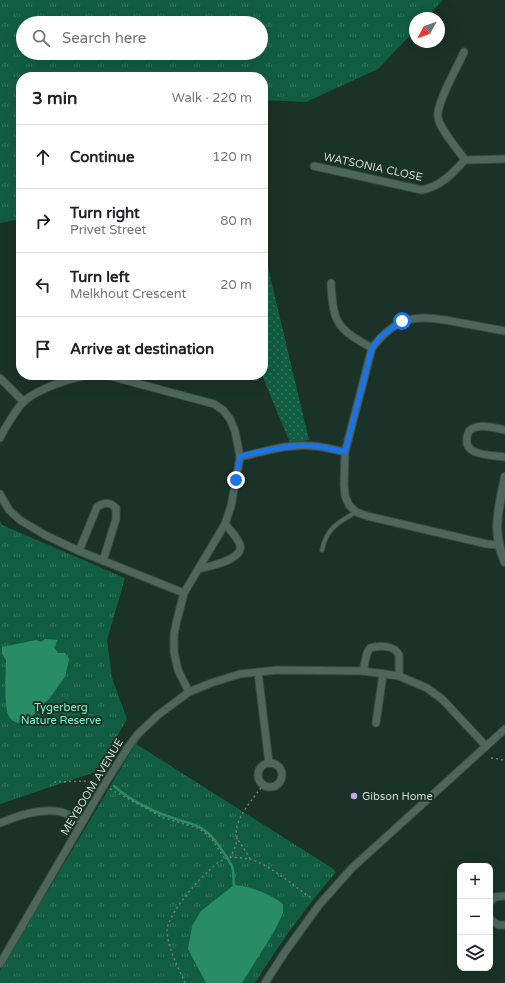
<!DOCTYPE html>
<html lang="en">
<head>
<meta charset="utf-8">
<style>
  body { margin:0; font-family:"Varela Round",sans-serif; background:#f6f6f6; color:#202124 }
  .controls { position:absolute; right:12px; bottom:12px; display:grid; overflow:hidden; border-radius:8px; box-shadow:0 4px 16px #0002 }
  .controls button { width:36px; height:36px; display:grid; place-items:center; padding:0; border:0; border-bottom:1px solid #e0e0e0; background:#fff; color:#202124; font:20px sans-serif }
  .compass { position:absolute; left:409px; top:12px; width:36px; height:36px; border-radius:50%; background:#fff; box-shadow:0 4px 16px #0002; rotate:229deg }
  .stop { position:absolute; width:12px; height:12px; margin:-9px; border:3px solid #1a73e8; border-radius:50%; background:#fff }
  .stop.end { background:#1a73e8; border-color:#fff; box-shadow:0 1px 4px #0008 }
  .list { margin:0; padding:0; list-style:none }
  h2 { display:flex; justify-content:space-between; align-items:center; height:52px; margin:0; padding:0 16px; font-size:17px }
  h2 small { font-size:13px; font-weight:400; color:#757577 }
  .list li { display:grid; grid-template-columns:26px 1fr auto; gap:12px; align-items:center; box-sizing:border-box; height:64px; padding:0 16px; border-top:1px solid #e0e0e0 }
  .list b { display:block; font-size:15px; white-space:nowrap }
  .list p { margin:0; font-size:13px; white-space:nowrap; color:#757577 }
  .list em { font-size:13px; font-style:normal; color:#757577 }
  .icon { flex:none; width:22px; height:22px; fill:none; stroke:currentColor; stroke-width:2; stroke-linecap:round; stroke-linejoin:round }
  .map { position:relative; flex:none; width:505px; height:983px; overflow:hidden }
  .search { position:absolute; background:#fff; box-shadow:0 4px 16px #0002; left:16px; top:16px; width:252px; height:44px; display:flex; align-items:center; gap:10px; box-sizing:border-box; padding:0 14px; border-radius:22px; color:#757577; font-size:15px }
  .panel { position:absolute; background:#fff; box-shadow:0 4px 16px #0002; left:16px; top:72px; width:252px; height:308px; border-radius:16px }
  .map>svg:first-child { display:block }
  .grass { fill:url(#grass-dots) }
  .park { fill:url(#park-tufts); fill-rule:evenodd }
  .water { fill:#288c68 }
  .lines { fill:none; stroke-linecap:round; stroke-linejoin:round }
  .stream { stroke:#288c68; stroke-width:2.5 }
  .service-casing { stroke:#394c44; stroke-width:5.5 }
  .minor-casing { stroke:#394c44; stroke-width:9 }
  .tertiary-casing { stroke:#394c44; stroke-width:10 }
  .path { stroke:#6c7e75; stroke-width:1.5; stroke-dasharray:2 3; stroke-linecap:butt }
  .service { stroke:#4e665b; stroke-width:3.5 }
  .minor { stroke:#4e665b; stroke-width:7 }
  .tertiary { stroke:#4e665b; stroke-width:8 }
  .route { stroke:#1a73e8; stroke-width:5 }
  .poi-dot { fill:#c8a6ef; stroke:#1b3228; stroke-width:1.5 }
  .labels { text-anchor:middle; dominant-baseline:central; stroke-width:4; stroke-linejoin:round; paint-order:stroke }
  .street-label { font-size:11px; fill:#cedbd4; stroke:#1b3228 }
  .park-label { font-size:11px; fill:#78f8c4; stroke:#1b3228 }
  .poi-label { font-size:11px; fill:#cedbd4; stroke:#1b3228; text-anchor:start }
</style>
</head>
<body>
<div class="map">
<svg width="505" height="983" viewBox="0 0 505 983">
  <defs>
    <pattern id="grass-dots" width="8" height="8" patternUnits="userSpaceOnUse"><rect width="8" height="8" fill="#115d43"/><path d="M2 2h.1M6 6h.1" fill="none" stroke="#32745d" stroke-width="1.8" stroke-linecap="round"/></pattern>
    <pattern id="park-tufts" width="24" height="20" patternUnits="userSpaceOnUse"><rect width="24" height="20" fill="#115d43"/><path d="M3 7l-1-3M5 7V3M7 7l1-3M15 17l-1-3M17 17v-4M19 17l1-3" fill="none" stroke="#32745d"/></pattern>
  </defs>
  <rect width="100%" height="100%" fill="#1b3228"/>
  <path class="grass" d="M263,243L265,255L309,440L290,443L262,375Z"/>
  <g class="park">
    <path d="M0,0H443L426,18H415V30L378,69L306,102L263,100V77H21V219L0,223ZM23,23H261V53H23Z"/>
    <path d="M0,521L2,525L125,578L107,640L112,678L127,719L98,771L0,804Z"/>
    <path d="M136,744L332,868L336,872C306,907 279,944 255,983H0V971L130,753Z"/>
  </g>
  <g class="water">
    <path d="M45,639L58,640L54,647L58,653H65L69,659L65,677L49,699L24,724C18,723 13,722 10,718C3,709 6,672 6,660L2,654V647L36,640L41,642Z"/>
    <path d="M234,885C250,886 270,894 283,904V913L275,930L242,983H206L188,949L192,926L201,911Z"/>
  </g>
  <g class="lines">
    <path class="stream" d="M114,786C130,800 152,811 173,818C183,822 195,823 204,830C213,835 227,857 232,866C234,871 233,879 234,885"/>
    <g class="service-casing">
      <path id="service" d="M322,550C327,528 337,523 356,512"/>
    </g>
    <g class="minor-casing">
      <g id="minor">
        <path d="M464,52C458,66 435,105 438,118C441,131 457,148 465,160"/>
        <path d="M465,160L505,159"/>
        <path d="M314,166L422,190C441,186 452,174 465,160"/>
        <path d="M331,283C333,323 337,329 372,348"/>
        <path d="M106,375L214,404L223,410L230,419L235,431L240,457L231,506L225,524L184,593L177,620L174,634V652L178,670L189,692"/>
        <path d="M0,378L24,402"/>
        <path d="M505,430C493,428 479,422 469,431C458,456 489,455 505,457"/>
        <path d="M0,438C4,429 18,407 24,401C40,388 68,379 87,375"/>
        <path d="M240,457C263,452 290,443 314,446C324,447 335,450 345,452"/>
        <path d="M0,494L9,510L20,520L45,535L79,551L184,593"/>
        <path d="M499,545L487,544L367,516L356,512L349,505L345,496L344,485L345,452L372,348C398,314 418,315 456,322C473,325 489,328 505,331"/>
        <path d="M79,551L97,507C105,502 110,502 116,508V519L103,561"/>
        <path d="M199,569C209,566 244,560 240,545C238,538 230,530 225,524"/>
        <path d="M363,671L367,653L370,648C380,645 394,645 399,655V676"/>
        <path d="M258,672L269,763"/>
        <path d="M376,723L383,674"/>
        <circle cx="270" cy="775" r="12"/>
        <path d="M0,823C18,816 37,809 56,811C65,812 75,818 83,821"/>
        <path d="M490,902L495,897L505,896"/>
        <path d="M490,919L498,925H505"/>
        <path d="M0,964L104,785L129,746L138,734L158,715L189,692L211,683L240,674L277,670L363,671L399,676L427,688L442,699L486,746"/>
        <path d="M265,983L285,952L319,905L352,868L505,729"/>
      </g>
    </g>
    <g class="tertiary-casing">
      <path id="tertiary" d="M505,477C499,508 491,531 505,562"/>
    </g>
    <g class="path">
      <path d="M491,758L505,760"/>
      <path d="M54,782L89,781L96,783"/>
      <path d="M110,789L164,818L198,828L204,832L211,838L225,859"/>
      <path d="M230,858L236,845L237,837"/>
      <path d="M250,859C247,852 240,845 237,837C232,821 254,798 263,785"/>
      <path d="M185,983C178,966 168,950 167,931C167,913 208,867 224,859C231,856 242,858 249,859C268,863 296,888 313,899"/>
    </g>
    <use href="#service" class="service"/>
    <use href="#minor" class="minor"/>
    <use href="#tertiary" class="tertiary"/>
  </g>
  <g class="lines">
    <path class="route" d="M236,480L240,456C263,452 290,443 314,446C324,447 335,450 345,452L372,348L380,337L402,321"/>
  </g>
  <circle class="poi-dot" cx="354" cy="796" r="4"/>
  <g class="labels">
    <g class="street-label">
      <text transform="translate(373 167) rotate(12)">WATSONIA CLOSE</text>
      <text transform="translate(92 787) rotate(-59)">MEYBOOM AVENUE</text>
    </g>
    <g class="park-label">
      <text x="61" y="707">Tygerberg<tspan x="61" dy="13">Nature Reserve</tspan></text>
    </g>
    <g class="poi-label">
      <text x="362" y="796">Gibson Home</text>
    </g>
  </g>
</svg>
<div class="controls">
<button>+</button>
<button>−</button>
<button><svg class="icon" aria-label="layers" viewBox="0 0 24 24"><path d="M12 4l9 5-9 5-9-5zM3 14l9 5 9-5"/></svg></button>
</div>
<svg class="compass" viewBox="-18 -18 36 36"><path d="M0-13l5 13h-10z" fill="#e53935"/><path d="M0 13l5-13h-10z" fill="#757577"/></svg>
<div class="stop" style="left:402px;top:321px"></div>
<div class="stop end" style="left:236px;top:480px"></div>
<div class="search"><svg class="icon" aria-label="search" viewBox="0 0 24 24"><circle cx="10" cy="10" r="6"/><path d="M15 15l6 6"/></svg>Search here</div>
<section class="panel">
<h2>3 min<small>Walk · 220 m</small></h2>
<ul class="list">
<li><svg class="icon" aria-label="ahead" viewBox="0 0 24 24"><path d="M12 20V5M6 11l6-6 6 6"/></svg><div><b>Continue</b></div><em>120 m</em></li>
<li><svg class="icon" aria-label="right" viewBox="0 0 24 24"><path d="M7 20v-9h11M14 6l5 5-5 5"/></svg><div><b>Turn right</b><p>Privet Street</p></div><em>80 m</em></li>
<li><svg class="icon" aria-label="left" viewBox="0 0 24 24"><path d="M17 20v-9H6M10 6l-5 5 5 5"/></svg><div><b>Turn left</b><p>Melkhout Crescent</p></div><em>20 m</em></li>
<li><svg class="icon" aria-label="arrive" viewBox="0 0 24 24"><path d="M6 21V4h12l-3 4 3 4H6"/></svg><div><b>Arrive at destination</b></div></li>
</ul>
</section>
</div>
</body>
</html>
